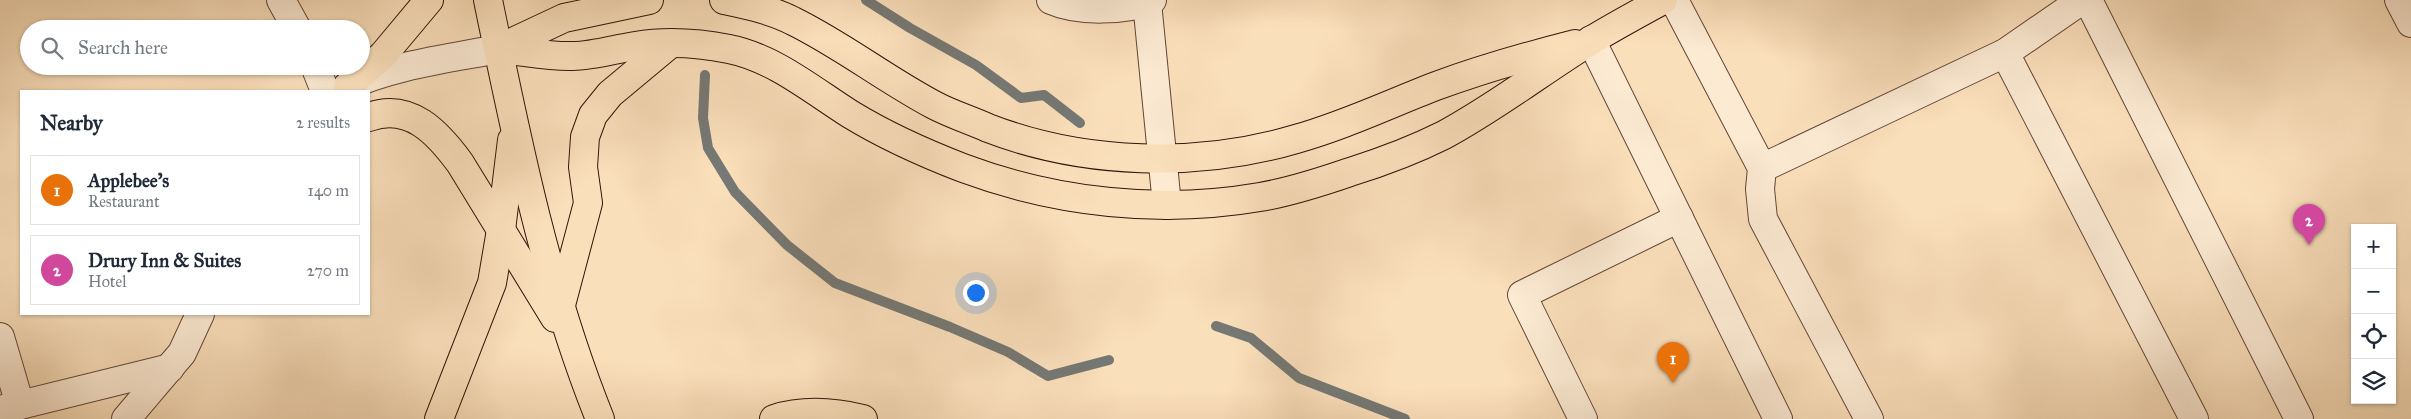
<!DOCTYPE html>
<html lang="en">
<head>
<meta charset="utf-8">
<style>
  body { margin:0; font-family:"IM FELL Great Primer",serif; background:#f6f6f7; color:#1f2937 }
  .controls { position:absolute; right:15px; bottom:15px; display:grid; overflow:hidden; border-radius:0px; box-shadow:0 1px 4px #0004 }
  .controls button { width:45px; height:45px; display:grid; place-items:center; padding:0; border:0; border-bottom:1px solid #e0e1e3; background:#fff; color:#1f2937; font:25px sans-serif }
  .you { position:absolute; left:975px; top:292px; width:18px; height:18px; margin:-12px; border:4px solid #fff; border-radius:50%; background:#1a73e8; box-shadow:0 0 0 8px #1a73e833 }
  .badge { display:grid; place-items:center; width:32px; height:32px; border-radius:50%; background:#0b8043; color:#fff; font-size:16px; font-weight:700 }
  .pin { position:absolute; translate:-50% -41px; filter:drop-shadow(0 1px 2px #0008) }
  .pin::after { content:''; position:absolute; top:26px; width:18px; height:15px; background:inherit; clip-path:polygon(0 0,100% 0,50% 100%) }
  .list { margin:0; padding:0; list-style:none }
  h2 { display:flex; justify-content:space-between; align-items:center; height:65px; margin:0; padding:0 20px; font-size:21px }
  h2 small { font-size:16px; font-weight:400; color:#747a83 }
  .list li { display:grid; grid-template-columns:32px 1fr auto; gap:15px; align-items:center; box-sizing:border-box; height:70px; margin:0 10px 10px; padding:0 10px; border:1px solid #e0e1e3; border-radius:0px }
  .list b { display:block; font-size:19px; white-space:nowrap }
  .list p { margin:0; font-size:16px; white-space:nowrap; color:#747a83 }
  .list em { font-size:16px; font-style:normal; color:#747a83 }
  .icon { flex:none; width:28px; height:28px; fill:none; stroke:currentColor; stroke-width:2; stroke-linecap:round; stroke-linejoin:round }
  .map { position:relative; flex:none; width:2411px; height:419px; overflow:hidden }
  .search { position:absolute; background:#fff; box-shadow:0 1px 4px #0004; left:20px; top:20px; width:350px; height:55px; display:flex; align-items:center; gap:12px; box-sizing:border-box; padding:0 18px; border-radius:28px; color:#747a83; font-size:19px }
  .panel { position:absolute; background:#fff; box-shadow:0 1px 4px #0004; left:20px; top:90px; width:350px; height:225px; border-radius:0px }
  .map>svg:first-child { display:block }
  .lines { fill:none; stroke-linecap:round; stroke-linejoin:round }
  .stream { stroke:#757874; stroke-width:10 }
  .minor-casing { stroke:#634736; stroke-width:30 }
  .major-casing { stroke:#31140a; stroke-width:30 }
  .highway-casing { stroke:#31140a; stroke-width:30 }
  .minor { stroke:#fcead3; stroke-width:28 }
  .major { stroke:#fadfbb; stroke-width:28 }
  .highway { stroke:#fadfbb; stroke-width:28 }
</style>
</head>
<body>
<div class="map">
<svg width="2411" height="419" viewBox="0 0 2411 419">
  <rect width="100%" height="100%" fill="#fadfbb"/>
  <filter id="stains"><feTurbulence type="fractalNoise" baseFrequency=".004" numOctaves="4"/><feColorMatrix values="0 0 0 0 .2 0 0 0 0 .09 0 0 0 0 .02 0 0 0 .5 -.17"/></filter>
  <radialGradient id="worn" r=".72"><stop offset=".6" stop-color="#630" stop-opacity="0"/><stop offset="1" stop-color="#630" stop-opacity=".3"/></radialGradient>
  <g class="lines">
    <g class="stream">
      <path d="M866,0L910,28L976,65L1021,98L1044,95L1080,123"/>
      <path d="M705,75L703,118L708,148L735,192L787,245L835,283L950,327L1008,352L1048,376L1109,360"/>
      <path d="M1216,326L1251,338L1299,378L1405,419"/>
    </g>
    <g class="minor-casing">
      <g id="minor">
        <path d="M281,0L297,29"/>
        <path d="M1051,0C1078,12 1125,11 1152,0"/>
        <path d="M1674,0L1762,168L1760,189L1763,219L1869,419"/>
        <path d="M2088,0L2299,419"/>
        <path d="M2399,0L2411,23"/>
        <path d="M1147,2L1167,205"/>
        <path d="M1591,40L1778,419"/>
        <path d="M2005,53L2194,419"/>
        <path d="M315,66L325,91"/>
        <path d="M347,87C388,66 452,58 498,49"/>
        <path d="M1762,168L2005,53L2082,0"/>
        <path d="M0,337L20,405"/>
        <path d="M0,410L170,368"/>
        <path d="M126,419L182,353L200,314"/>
        <path d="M1583,419L1522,295L1679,218"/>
      </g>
    </g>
    <g class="major-casing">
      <g id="major">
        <path d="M488,0C517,141 546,285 600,419"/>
        <path d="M724,0C747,5 772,10 793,21C842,45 885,79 934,105C951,114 970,120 988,128C1084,165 1198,168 1296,139C1346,125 1389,104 1436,86C1482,69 1528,56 1575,44"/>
        <path d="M498,49C523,51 549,57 573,56C593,56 615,49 635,46C665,41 699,43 729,49C774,58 812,90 850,114C886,136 924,153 963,168C1057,203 1161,214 1260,197C1290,192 1321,182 1350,172C1382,162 1414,150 1444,135C1496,107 1542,71 1592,40C1615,26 1639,13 1663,0"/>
        <path d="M498,49L564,18L649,0"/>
        <path d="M348,86L383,55L429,0"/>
        <path d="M369,117C410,102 438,133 460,163L555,318"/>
        <path d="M561,305L588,203L583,167L585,137L593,115L610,94L670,44"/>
        <path d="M439,419L492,283L501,230L512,140"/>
      </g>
    </g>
    <g class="highway-casing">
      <path id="highway" d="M774,419C802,410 834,412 863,419"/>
    </g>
    <use href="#minor" class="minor"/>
    <use href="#major" class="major"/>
    <use href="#highway" class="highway"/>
  </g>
  <rect width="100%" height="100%" filter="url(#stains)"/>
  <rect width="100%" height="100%" fill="url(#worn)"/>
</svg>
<div class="controls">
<button>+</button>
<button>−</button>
<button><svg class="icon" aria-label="locate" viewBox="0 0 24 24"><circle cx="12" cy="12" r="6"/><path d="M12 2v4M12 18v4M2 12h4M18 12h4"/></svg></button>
<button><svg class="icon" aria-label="layers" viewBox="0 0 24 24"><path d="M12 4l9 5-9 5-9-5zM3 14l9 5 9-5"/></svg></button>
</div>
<div class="you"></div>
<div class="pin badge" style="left:1673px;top:383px;background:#e8710a">1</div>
<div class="pin badge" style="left:2309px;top:245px;background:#d1479c">2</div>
<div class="search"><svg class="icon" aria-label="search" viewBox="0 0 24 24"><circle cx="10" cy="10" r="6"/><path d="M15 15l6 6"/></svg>Search here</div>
<section class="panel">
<h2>Nearby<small>2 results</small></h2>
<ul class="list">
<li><span class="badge" style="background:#e8710a">1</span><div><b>Applebee's</b><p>Restaurant</p></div><em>140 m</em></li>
<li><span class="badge" style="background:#d1479c">2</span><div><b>Drury Inn &amp; Suites</b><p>Hotel</p></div><em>270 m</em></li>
</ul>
</section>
</div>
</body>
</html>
